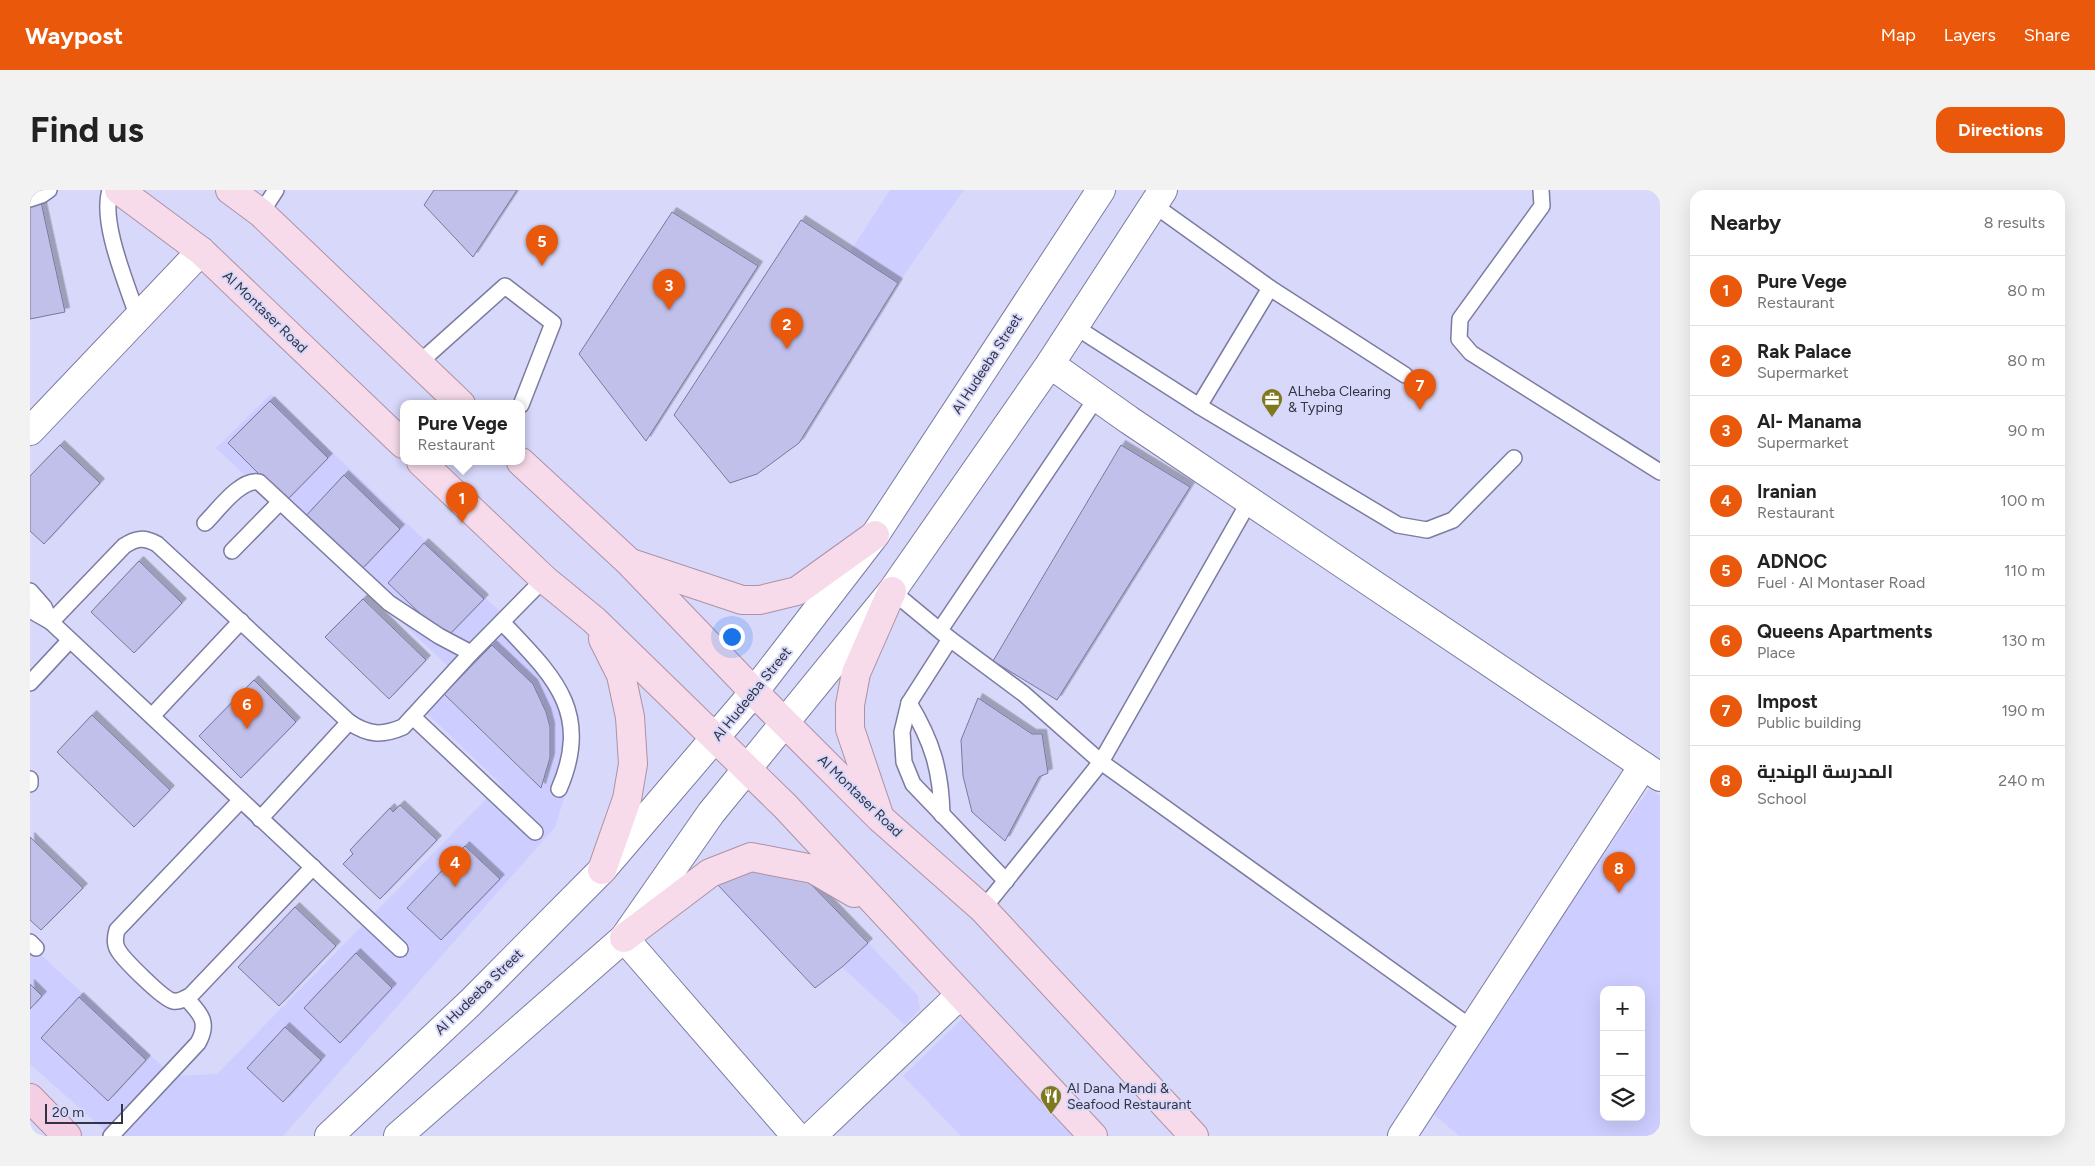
<!DOCTYPE html>
<html lang="en">
<head>
<meta charset="utf-8">
<style>
  body { margin:0; font-family:Figtree,Cairo,sans-serif; background:#f2f2f2; color:#222 }
  .controls { position:absolute; right:15px; bottom:15px; display:grid; overflow:hidden; border-radius:10px; box-shadow:0 5px 20px #0002 }
  .controls button { width:45px; height:45px; display:grid; place-items:center; padding:0; border:0; border-bottom:1px solid #e0e0e0; background:#fff; color:#222; font:25px sans-serif }
  .scale { position:absolute; left:15px; bottom:12px; width:78px; box-sizing:border-box; padding-left:5px; border:2px solid #323343; border-top:0; font-size:14px; line-height:18px; white-space:nowrap; color:#323343; -webkit-text-stroke:4px #d7d8fa; paint-order:stroke }
  .you { position:absolute; left:701px; top:446px; width:18px; height:18px; margin:-12px; border:4px solid #fff; border-radius:50%; background:#1a73e8; box-shadow:0 0 0 8px #1a73e833 }
  .badge { display:grid; place-items:center; width:32px; height:32px; border-radius:50%; background:#ea580c; color:#fff; font-size:16px; font-weight:700 }
  .pin { position:absolute; translate:-50% -41px; filter:drop-shadow(0 1px 2px #0008) }
  .pin::after { content:''; position:absolute; top:26px; width:18px; height:15px; background:inherit; clip-path:polygon(0 0,100% 0,50% 100%) }
  .popup { position:absolute; left:370px; top:210px; width:125px; height:65px; box-sizing:border-box; display:grid; place-content:center; border-radius:10px; background:#fff; filter:drop-shadow(0 1px 4px #0005); font-size:16px; white-space:nowrap; color:#767676 }
  .popup b { font-size:19px; color:#222 }
  .popup::after { content:''; position:absolute; left:50%; top:100%; margin-left:-10px; border:10px solid transparent; border-top-color:#fff }
  .list { margin:0; padding:0; list-style:none }
  h2 { display:flex; justify-content:space-between; align-items:center; height:65px; margin:0; padding:0 20px; font-size:21px }
  h2 small { font-size:16px; font-weight:400; color:#767676 }
  .list li { display:grid; grid-template-columns:32px 1fr auto; gap:15px; align-items:center; box-sizing:border-box; height:70px; padding:0 20px; border-top:1px solid #e0e0e0 }
  .list b { display:block; font-size:19px; white-space:nowrap }
  .list p { margin:0; font-size:16px; white-space:nowrap; color:#767676 }
  .list em { font-size:16px; font-style:normal; color:#767676 }
  .icon { flex:none; width:28px; height:28px; fill:none; stroke:currentColor; stroke-width:2; stroke-linecap:round; stroke-linejoin:round }
  .map { position:relative; flex:none; width:1630px; height:946px; overflow:hidden; border-radius:15px }
  header { display:flex; align-items:center; gap:30px; box-sizing:border-box; height:70px; padding:0 25px; background:#ea580c; color:#fff }
  header strong { font-size:24px }
  nav { display:flex; gap:28px; margin-inline-start:auto; font-size:18px }
  .intro { display:flex; align-items:center; justify-content:space-between; box-sizing:border-box; height:120px; padding:0 30px }
  h1 { margin:0; font-size:35px }
  .button { padding:12px 22px; border-radius:15px; background:#ea580c; color:#fff; font-size:18px; font-weight:700 }
  main { display:flex; gap:30px; padding:0 30px }
  aside { flex:1; background:#fff; border-radius:15px; box-shadow:0 5px 20px #0002 }
  .map>svg:first-child { display:block }
  .built { fill:#cdcdff; fill-rule:evenodd }
  .building { fill:#c0c0ea; stroke:#78789e; filter:url(#shadow) }
  .lines { fill:none; stroke-linecap:round; stroke-linejoin:round }
  .service-casing { stroke:#7c7ca2; stroke-width:18 }
  .minor-casing { stroke:#7c7ca2; stroke-width:30 }
  .secondary-casing { stroke:#7c7ca2; stroke-width:30 }
  .primary-casing { stroke:#ae91a6; stroke-width:30 }
  .trunk-casing { stroke:#ae91a6; stroke-width:30 }
  .service { stroke:#fff; stroke-width:15 }
  .minor { stroke:#fff; stroke-width:28 }
  .secondary { stroke:#fff; stroke-width:28 }
  .primary { stroke:#f7dbea; stroke-width:28 }
  .trunk { stroke:#f4cfe3; stroke-width:28 }
  .labels { text-anchor:middle; dominant-baseline:central; stroke-width:4; stroke-linejoin:round; paint-order:stroke }
  .street-label { font-size:14px; fill:#323343; stroke:#d7d8fa }
  .poi-label { font-size:14px; fill:#323343; stroke:#d7d8fa; text-anchor:start }
</style>
</head>
<body>
<header>
<strong>Waypost</strong>
<nav><a>Map</a><a>Layers</a><a>Share</a></nav>
</header>
<div class="intro"><h1>Find us</h1><a class="button">Directions</a></div>
<main>
<div class="map">
<svg width="1630" height="946" viewBox="0 0 1630 946">
  <defs>
    <filter id="shadow"><feDropShadow dx="4.5" dy="-4.5" stdDeviation="0" flood-color="#0004"/></filter>
  </defs>
  <rect width="100%" height="100%" fill="#d7d8fa"/>
  <g class="built">
    <path d="M860,0H934L868,93L820,62Z"/>
    <path d="M241,204L486,437L536,519L544,576L525,637L253,946H81L0,874V755L143,886L187,884L471,594L385,512L419,477L186,258Z"/>
    <path d="M1619,599L1630,606V946H1429L1398,919ZM1574,800H1611V927H1574Z"/>
    <path d="M838,753L888,806L890,819L875,835L812,777Z"/>
    <path d="M934,827L1046,946H931L873,886Z"/>
  </g>
  <g class="building">
    <path d="M404,0H487L443,67L394,15Z"/>
    <path d="M11,12L35,122L0,129V14Z"/>
    <path d="M642,22L728,76L616,251L549,164Z"/>
    <path d="M771,30L868,93L769,253L727,284L700,293L644,225Z"/>
    <path d="M240,211L298,268L256,311L198,253Z"/>
    <path d="M30,255L70,293L14,354L0,341V286Z"/>
    <path d="M1091,255L1160,297L1027,510L963,471Z"/>
    <path d="M314,285L370,339L330,381L274,328Z"/>
    <path d="M394,353L454,409L416,448L358,393Z"/>
    <path d="M109,371L152,413L104,463L61,422Z"/>
    <path d="M333,409L396,470L359,509L295,447Z"/>
    <path d="M462,455L503,494L516,522L520,537V568L511,598L414,504Z"/>
    <path d="M224,490L266,532L211,588L169,546Z"/>
    <path d="M948,508L1002,544H1012L1018,583L1009,587L975,651L942,622L933,586L931,550Z"/>
    <path d="M62,525L140,600L104,637L27,562Z"/>
    <path d="M370,615L407,650L350,709L313,674L323,664L320,660L360,618L363,622Z"/>
    <path d="M0,647L53,698L11,740L0,730Z"/>
    <path d="M435,656L470,689L411,750L377,718Z"/>
    <path d="M753,680L773,686L838,753L812,777L785,798L687,694L720,681Z"/>
    <path d="M265,717L306,756L249,816L208,777Z"/>
    <path d="M326,763L362,798L310,853L274,818Z"/>
    <path d="M0,794L12,806L0,819Z"/>
    <path d="M49,807L116,870L78,911L11,848Z"/>
    <path d="M255,837L291,870L253,912L217,878Z"/>
  </g>
  <g class="lines">
    <g class="service-casing">
      <g id="service">
        <path d="M80,0C70,33 97,94 108,128"/>
        <path d="M1511,0L1512,16L1430,129L1429,149L1441,163L1630,282"/>
        <path d="M0,9L12,5L19,0"/>
        <path d="M1124,15L1240,98L1375,185"/>
        <path d="M231,23L246,0"/>
        <path d="M1044,136L1169,216L1368,335L1397,340L1423,330L1484,268"/>
        <path d="M389,173L475,96L523,133L491,215"/>
        <path d="M1169,216L1240,98"/>
        <path d="M175,333C188,320 211,288 229,292L359,413L409,446L441,463"/>
        <path d="M202,361L250,312"/>
        <path d="M0,401L14,417L21,432"/>
        <path d="M862,401L920,449L994,504L1071,572L1442,838"/>
        <path d="M0,420L21,432L370,759"/>
        <path d="M21,432L94,356C106,348 114,347 127,354L319,532C338,545 352,546 373,537L441,463L514,389"/>
        <path d="M472,432C522,485 563,521 529,599"/>
        <path d="M910,440L1067,207"/>
        <path d="M920,449L879,513L872,542L874,572L883,594L976,691"/>
        <path d="M0,493L40,450"/>
        <path d="M879,513C902,551 911,580 912,625"/>
        <path d="M122,526L211,431"/>
        <path d="M383,527L505,642"/>
        <path d="M0,589V594"/>
        <path d="M211,610L87,740C85,747 84,754 88,760C93,769 133,809 143,811C150,812 156,808 161,805L283,677"/>
        <path d="M230,629L319,532"/>
        <path d="M953,719L1071,572L1220,310"/>
        <path d="M0,752L6,758"/>
        <path d="M81,946L168,853C180,832 170,823 156,808"/>
      </g>
    </g>
    <g class="minor-casing">
      <g id="minor">
        <path d="M1020,174L1099,230L1630,587"/>
        <path d="M0,241L171,61"/>
        <path d="M594,748L766,946"/>
        <path d="M782,946L930,805"/>
        <path d="M1372,946L1613,576"/>
      </g>
    </g>
    <g class="secondary-casing">
      <g id="secondary">
        <path d="M299,946L440,813L572,680L724,502L845,345L1071,0"/>
        <path d="M368,946L594,748L681,623L862,401L1020,174L1133,0"/>
      </g>
    </g>
    <g class="primary-casing">
      <g id="primary">
        <path d="M89,0L171,61L373,254"/>
        <path d="M200,0L231,23L431,214"/>
        <path d="M391,272L514,389L564,430L755,616L1063,946"/>
        <path d="M491,272L599,372L724,502L850,628L953,719L1164,946"/>
        <path d="M604,374L712,410H730L767,401L845,345"/>
        <path d="M848,622L820,539V515L826,483L862,401"/>
        <path d="M572,680L597,609L603,574L600,527L591,485L573,449"/>
        <path d="M594,748L680,683L721,667L783,679L824,703"/>
      </g>
    </g>
    <g class="trunk-casing">
      <path id="trunk" d="M0,908L37,946"/>
    </g>
    <use href="#service" class="service"/>
    <use href="#minor" class="minor"/>
    <use href="#secondary" class="secondary"/>
    <use href="#primary" class="primary"/>
    <use href="#trunk" class="trunk"/>
  </g>
  <defs>
    <g id="office-pin" transform="scale(1.125)"><path d="M0 17L-7.5 6A9.5 9.5 0 1 1 7.5 6Z" fill="#80781d" stroke="#d7d8fa"/><path d="M-6-3h4V-5.5h4V-3h4V5H-6ZM-1-4.5V-3h2v-1.5ZM-6 0V1H6V0Z" fill="#fff"/></g>
    <g id="restaurant-pin" transform="scale(1.125)"><path d="M0 17L-7.5 6A9.5 9.5 0 1 1 7.5 6Z" fill="#80781d" stroke="#d7d8fa"/><path d="M-5-6h1v4h1v-4h1v4h1v-4h1v5L-1.5 .5V6h-2V.5L-5-1ZM5-6V6H3V1.5H1.5Q1.5-4 5-6Z" fill="#fff"/></g>
  </defs>
  <g fill-rule="evenodd">
    <use href="#office-pin" x="1242" y="209"/>
    <use href="#restaurant-pin" x="1021" y="906"/>
  </g>
  <g class="labels">
    <g class="street-label">
      <text transform="translate(235 122) rotate(44)">Al Montaser Road</text>
      <text transform="translate(957 174) rotate(-57)">Al Hudeeba Street</text>
      <text transform="translate(722 504) rotate(-51)">Al Hudeeba Street</text>
      <text transform="translate(830 606) rotate(44)">Al Montaser Road</text>
      <text transform="translate(449 802) rotate(-44)">Al Hudeeba Street</text>
    </g>
    <g class="poi-label">
      <text x="1258" y="201">ALheba Clearing<tspan x="1258" dy="16">&amp; Typing</tspan></text>
      <text x="1037" y="898">Al Dana Mandi &amp;<tspan x="1037" dy="16">Seafood Restaurant</tspan></text>
    </g>
  </g>
</svg>
<div class="controls">
<button>+</button>
<button>−</button>
<button><svg class="icon" aria-label="layers" viewBox="0 0 24 24"><path d="M12 4l9 5-9 5-9-5zM3 14l9 5 9-5"/></svg></button>
</div>
<div class="scale">20 m</div>
<div class="you"></div>
<div class="pin badge" style="left:432px;top:333px">1</div>
<div class="popup"><b>Pure Vege</b>Restaurant</div>
<div class="pin badge" style="left:757px;top:159px">2</div>
<div class="pin badge" style="left:639px;top:120px">3</div>
<div class="pin badge" style="left:425px;top:697px">4</div>
<div class="pin badge" style="left:512px;top:76px">5</div>
<div class="pin badge" style="left:217px;top:539px">6</div>
<div class="pin badge" style="left:1390px;top:220px">7</div>
<div class="pin badge" style="left:1589px;top:703px">8</div>
</div>
<aside>
<h2>Nearby<small>8 results</small></h2>
<ul class="list">
<li><span class="badge">1</span><div><b>Pure Vege</b><p>Restaurant</p></div><em>80 m</em></li>
<li><span class="badge">2</span><div><b>Rak Palace</b><p>Supermarket</p></div><em>80 m</em></li>
<li><span class="badge">3</span><div><b>Al- Manama</b><p>Supermarket</p></div><em>90 m</em></li>
<li><span class="badge">4</span><div><b>Iranian</b><p>Restaurant</p></div><em>100 m</em></li>
<li><span class="badge">5</span><div><b>ADNOC</b><p>Fuel · Al Montaser Road</p></div><em>110 m</em></li>
<li><span class="badge">6</span><div><b>Queens Apartments</b><p>Place</p></div><em>130 m</em></li>
<li><span class="badge">7</span><div><b>Impost</b><p>Public building</p></div><em>190 m</em></li>
<li><span class="badge">8</span><div><b>المدرسة الهندية</b><p>School</p></div><em>240 m</em></li>
</ul>
</aside>
</main>
</body>
</html>
